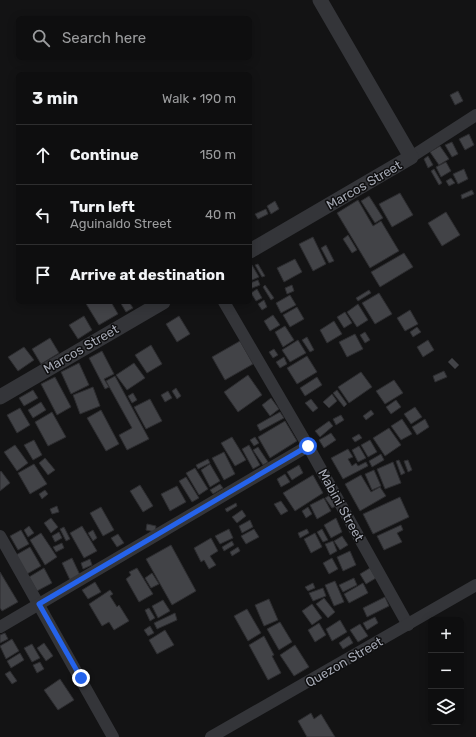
<!DOCTYPE html>
<html lang="en">
<head>
<meta charset="utf-8">
<style>
  body { margin:0; font-family:Rubik,sans-serif; background:#171718; color:#f1f3f6 }
  .controls { position:absolute; right:12px; bottom:12px; display:grid; overflow:hidden; border-radius:6px; box-shadow:0 2px 10px #0003 }
  .controls button { width:36px; height:36px; display:grid; place-items:center; padding:0; border:0; border-bottom:1px solid #2e2e2f; background:#0e0e0f; color:#f1f3f6; font:20px sans-serif }
  .stop { position:absolute; width:12px; height:12px; margin:-9px; border:3px solid #2563eb; border-radius:50%; background:#fff }
  .stop.end { background:#2563eb; border-color:#fff; box-shadow:0 1px 4px #0008 }
  .list { margin:0; padding:0; list-style:none }
  h2 { display:flex; justify-content:space-between; align-items:center; height:52px; margin:0; padding:0 16px; font-size:17px }
  h2 small { font-size:13px; font-weight:400; color:#9b9c9e }
  .list li { display:grid; grid-template-columns:26px 1fr auto; gap:12px; align-items:center; box-sizing:border-box; height:60px; padding:0 16px; border-top:1px solid #2e2e2f }
  .list b { display:block; font-size:15px; white-space:nowrap }
  .list p { margin:0; font-size:13px; white-space:nowrap; color:#9b9c9e }
  .list em { font-size:13px; font-style:normal; color:#9b9c9e }
  .icon { flex:none; width:22px; height:22px; fill:none; stroke:currentColor; stroke-width:2; stroke-linecap:round; stroke-linejoin:round }
  .map { position:relative; flex:none; width:476px; height:737px; overflow:hidden }
  .search { position:absolute; background:#0e0e0f; box-shadow:0 2px 10px #0003; left:16px; top:16px; width:236px; height:44px; display:flex; align-items:center; gap:10px; box-sizing:border-box; padding:0 14px; border-radius:6px; color:#9b9c9e; font-size:15px }
  .panel { position:absolute; background:#0e0e0f; box-shadow:0 2px 10px #0003; left:16px; top:72px; width:236px; height:232px; border-radius:6px }
  .map>svg:first-child { display:block }
  .building { fill:#424347; stroke:#2d2d30 }
  .lines { fill:none; stroke-linecap:round; stroke-linejoin:round }
  .minor { stroke:#343539; stroke-width:12 }
  .tertiary { stroke:#343539; stroke-width:15 }
  .route { stroke:#2563eb; stroke-width:5 }
  .labels { text-anchor:middle; dominant-baseline:central; stroke-width:3; stroke-linejoin:round; paint-order:stroke }
  .street-label { font-size:13px; fill:#a5a9b4; stroke:#0e0e0f }
</style>
</head>
<body>
<div class="map">
<svg width="476" height="737" viewBox="0 0 476 737">
  <rect width="100%" height="100%" fill="#131314"/>
  <g class="building">
    <path d="M458,91L463,101L455,105L450,95Z"/>
    <path d="M469,134L474,145L465,150L459,139Z"/>
    <path d="M452,142L458,154L452,157L445,145Z"/>
    <path d="M440,146L449,159L439,165L430,152Z"/>
    <path d="M428,156L433,165L428,168L424,159Z"/>
    <path d="M446,162L451,171L441,177L436,167Z"/>
    <path d="M434,169L442,183L439,185L431,171Z"/>
    <path d="M464,169L468,179L458,184L453,174Z"/>
    <path d="M451,178L455,183L449,186L446,181Z"/>
    <path d="M472,190L474,194L462,199L461,195Z"/>
    <path d="M400,193L413,215L392,227L379,204Z"/>
    <path d="M369,196L383,218L375,223L361,201Z"/>
    <path d="M358,200L373,226L381,221L399,251L370,268L337,213Z"/>
    <path d="M275,201L279,209L271,214L267,206Z"/>
    <path d="M266,209L268,214L258,219L255,214Z"/>
    <path d="M446,212L460,235L442,246L428,223Z"/>
    <path d="M348,235L357,250L352,253L343,239Z"/>
    <path d="M313,237L326,264L313,271L299,244Z"/>
    <path d="M326,245L334,261L329,263L321,248Z"/>
    <path d="M404,253L413,267L380,287L371,272Z"/>
    <path d="M295,259L302,272L284,282L277,268Z"/>
    <path d="M258,264L265,276L262,277L255,265Z"/>
    <path d="M252,265L259,277L250,281V266Z"/>
    <path d="M258,280L260,285L250,289V283Z"/>
    <path d="M265,285L274,298L271,300L263,287Z"/>
    <path d="M292,285L294,291L287,294L285,288Z"/>
    <path d="M257,289L262,298L256,301L251,293Z"/>
    <path d="M369,290L371,293L358,301L356,298Z"/>
    <path d="M379,293L392,314L375,324L362,303Z"/>
    <path d="M290,295L296,305L281,313L276,303Z"/>
    <path d="M264,300L267,307L262,310L258,304Z"/>
    <path d="M85,302H111L118,314L99,325Z"/>
    <path d="M120,302H129L133,308L126,312Z"/>
    <path d="M358,304L368,320L357,327L347,312Z"/>
    <path d="M297,307L304,319L290,327L283,315Z"/>
    <path d="M410,310L418,324L405,331L397,318Z"/>
    <path d="M345,312L352,323L344,328L337,317Z"/>
    <path d="M273,315L280,325L270,331L264,321Z"/>
    <path d="M84,316L92,330L78,339L69,325Z"/>
    <path d="M179,316L190,334L177,342L166,324Z"/>
    <path d="M334,321L342,334L327,343L320,330Z"/>
    <path d="M285,326L294,340L283,347L275,332Z"/>
    <path d="M417,327L421,332L413,337L410,332Z"/>
    <path d="M365,332L370,340L365,343L360,335Z"/>
    <path d="M355,334L363,349L347,357L339,342Z"/>
    <path d="M307,337L314,350L310,352L302,340Z"/>
    <path d="M50,338L59,353L41,364L32,349Z"/>
    <path d="M298,340L306,353L290,362L282,350Z"/>
    <path d="M428,340L434,350L423,357L417,347Z"/>
    <path d="M240,341L253,364L225,380L212,357Z"/>
    <path d="M151,345L162,364L147,373L135,355Z"/>
    <path d="M24,347L34,360L18,371L8,357Z"/>
    <path d="M274,349L278,355L273,358L269,352Z"/>
    <path d="M102,351L114,374L104,379L109,387L105,389L89,358Z"/>
    <path d="M307,356L317,372L297,384L287,368Z"/>
    <path d="M284,357L287,364L280,368L276,362Z"/>
    <path d="M452,358L459,365L455,369L448,362Z"/>
    <path d="M79,363L89,385L71,394L61,372Z"/>
    <path d="M134,363L145,378L127,390L116,375Z"/>
    <path d="M444,371L447,377L435,382L433,376Z"/>
    <path d="M361,372L372,387L349,403L338,387Z"/>
    <path d="M248,375L262,395L238,412L224,392Z"/>
    <path d="M115,376L149,439L127,450L119,435L132,428L106,381Z"/>
    <path d="M55,377L71,407L57,415L41,384Z"/>
    <path d="M317,377L322,385L305,396L300,388Z"/>
    <path d="M394,380L403,393L385,404L376,391Z"/>
    <path d="M93,387L100,406L80,414L73,395Z"/>
    <path d="M176,388L181,396L177,399L172,391Z"/>
    <path d="M33,390L38,398L24,406L19,398Z"/>
    <path d="M337,390L347,404L344,407L333,393Z"/>
    <path d="M168,391L172,398L165,402L161,395Z"/>
    <path d="M133,393L137,400L132,403L128,396Z"/>
    <path d="M332,394L337,401L329,408L323,402Z"/>
    <path d="M271,398L279,409L270,416L262,405Z"/>
    <path d="M150,399L162,421L146,429L134,407Z"/>
    <path d="M311,399L318,408L313,412L305,403Z"/>
    <path d="M396,400L401,407L391,414L386,407Z"/>
    <path d="M41,402L46,410L33,418L28,410Z"/>
    <path d="M415,407L422,417L411,424L404,414Z"/>
    <path d="M20,408L30,425L17,433L7,415Z"/>
    <path d="M101,410L119,444L106,451L87,418Z"/>
    <path d="M371,410L374,414L366,420L363,416Z"/>
    <path d="M52,412L66,437L48,446L35,422Z"/>
    <path d="M280,412L284,418L260,431L257,425Z"/>
    <path d="M341,415L344,420L336,425L333,419Z"/>
    <path d="M402,419L412,434L401,440L391,426Z"/>
    <path d="M425,419L429,427L417,435L412,427Z"/>
    <path d="M285,421L297,441L270,458L258,437Z"/>
    <path d="M329,421L333,426L320,437L315,431Z"/>
    <path d="M389,428L401,445L385,456L373,438Z"/>
    <path d="M331,433L336,440L324,448L319,440Z"/>
    <path d="M359,434L362,438L355,442L352,438Z"/>
    <path d="M232,437L246,460L235,466L221,443Z"/>
    <path d="M255,437L259,443L254,446L250,440Z"/>
    <path d="M34,440L42,455L33,460L24,445Z"/>
    <path d="M370,440L377,452L368,457L361,445Z"/>
    <path d="M15,445L28,463L17,471L4,452Z"/>
    <path d="M249,445L260,465L253,469L242,449Z"/>
    <path d="M359,446L366,458L358,462L352,450Z"/>
    <path d="M258,447L268,462L263,465L253,450Z"/>
    <path d="M348,449L353,457L348,459L352,466L356,463L358,466L366,462L368,466L343,479L331,458Z"/>
    <path d="M224,452L235,474L224,480L212,458Z"/>
    <path d="M381,454L384,460L372,467L369,461Z"/>
    <path d="M45,458L55,470L48,475L39,463Z"/>
    <path d="M208,459L210,463L198,469L196,465Z"/>
    <path d="M399,460L405,473L401,475L396,461Z"/>
    <path d="M408,460L412,470L408,472L404,461Z"/>
    <path d="M393,462L401,483L385,489L377,469Z"/>
    <path d="M34,464L47,484L30,494L18,473Z"/>
    <path d="M210,464L220,481L210,487L201,470Z"/>
    <path d="M299,465L303,473L292,480L287,472Z"/>
    <path d="M195,468L208,489L199,495L186,473Z"/>
    <path d="M374,470L381,486L372,490L365,474Z"/>
    <path d="M1,471L10,483L0,491V472Z"/>
    <path d="M285,474L290,482L281,487L277,479Z"/>
    <path d="M313,475L323,493L295,511L283,493Z"/>
    <path d="M361,475L371,492L380,487L386,496L360,511L345,484Z"/>
    <path d="M186,477L199,498L192,502L179,481Z"/>
    <path d="M220,484L223,488L213,494L210,490Z"/>
    <path d="M140,485L153,506L143,512L130,491Z"/>
    <path d="M177,486L186,502L170,511L161,494Z"/>
    <path d="M45,490L48,494L42,499L39,494Z"/>
    <path d="M332,494L338,505L332,508L325,498Z"/>
    <path d="M400,497L409,517L373,534L363,514Z"/>
    <path d="M324,498L331,511L317,519L310,505Z"/>
    <path d="M281,501L288,511L281,515L274,504Z"/>
    <path d="M236,503L237,506L227,512L225,509Z"/>
    <path d="M57,506L59,512L52,514L50,509Z"/>
    <path d="M101,507L114,530L103,536L90,513Z"/>
    <path d="M308,507L312,514L306,518L302,511Z"/>
    <path d="M242,510L246,516L237,523L232,517Z"/>
    <path d="M51,518L58,527L51,533L44,523Z"/>
    <path d="M336,518L342,532L331,538L324,525Z"/>
    <path d="M250,520L253,527L242,533L239,526Z"/>
    <path d="M147,524L156,526L155,532L146,530Z"/>
    <path d="M401,525L403,530L397,533L402,542L384,550L377,536Z"/>
    <path d="M29,526L34,533L28,537L24,530Z"/>
    <path d="M82,526L97,551L84,558L70,533Z"/>
    <path d="M64,527L70,539L66,541L60,529Z"/>
    <path d="M229,529L233,538L220,544L215,536Z"/>
    <path d="M254,529L259,537L246,544L241,536Z"/>
    <path d="M307,529L309,533L300,538L298,533Z"/>
    <path d="M322,529L328,540L323,542L317,532Z"/>
    <path d="M21,530L29,544L18,550L10,536Z"/>
    <path d="M93,530L97,538L93,541L88,533Z"/>
    <path d="M59,532L62,538L55,542L52,536Z"/>
    <path d="M41,533L57,557L45,565L30,540Z"/>
    <path d="M315,533L322,547L311,553L304,539Z"/>
    <path d="M118,534L124,543L117,547L111,538Z"/>
    <path d="M342,536L348,545L340,550L334,541Z"/>
    <path d="M211,538L218,551L210,556L216,565L209,569L204,560L201,562L194,548Z"/>
    <path d="M232,541L234,545L224,551L222,547Z"/>
    <path d="M333,541L337,551L330,555L325,544Z"/>
    <path d="M62,543L64,548L56,552L53,547Z"/>
    <path d="M171,545L196,591L172,605L146,559Z"/>
    <path d="M30,547L41,566L27,574L16,555Z"/>
    <path d="M238,547L240,551L232,556L230,552Z"/>
    <path d="M350,551L356,565L343,571L337,557Z"/>
    <path d="M72,558L80,575L70,580L62,563Z"/>
    <path d="M332,558L338,569L329,574L323,563Z"/>
    <path d="M90,559L92,565L83,569L81,563Z"/>
    <path d="M44,568L52,583L37,591L29,577Z"/>
    <path d="M137,568L153,594L139,602L126,579L131,575L129,572Z"/>
    <path d="M370,568L376,578L366,584L360,574Z"/>
    <path d="M0,572L18,602L2,611L0,608Z"/>
    <path d="M152,573L159,584L151,588L145,578Z"/>
    <path d="M354,578L357,585L343,592L339,585Z"/>
    <path d="M335,581L344,602L334,606L325,585Z"/>
    <path d="M95,582L101,592L88,599L82,590Z"/>
    <path d="M313,583L315,588L308,591L305,587Z"/>
    <path d="M363,583L368,593L349,603L344,594Z"/>
    <path d="M323,588L326,596L313,601L309,593Z"/>
    <path d="M110,590L113,594L110,596L117,607L119,605L129,621L114,630L109,622L102,626L89,604Z"/>
    <path d="M385,597L389,606L367,617L363,608Z"/>
    <path d="M324,598L335,612L328,618L316,604Z"/>
    <path d="M269,599L278,620L264,626L255,605Z"/>
    <path d="M163,600L170,611L158,618L152,606Z"/>
    <path d="M312,604L322,618L312,625L302,611Z"/>
    <path d="M149,608L155,618L150,621L145,610Z"/>
    <path d="M247,609L261,633L248,641L234,616Z"/>
    <path d="M175,613L177,620L157,629L154,623Z"/>
    <path d="M375,617L378,623L367,630L363,623Z"/>
    <path d="M340,620L347,632L332,641L326,629Z"/>
    <path d="M280,622L292,642L279,650L267,629Z"/>
    <path d="M319,623L326,635L315,642L308,630Z"/>
    <path d="M360,624L368,636L358,642L350,630Z"/>
    <path d="M150,626L154,633L148,636L144,630Z"/>
    <path d="M165,630L174,645L157,654L149,640Z"/>
    <path d="M5,633L8,639L0,643V635Z"/>
    <path d="M264,636L274,655L272,656L281,673L268,680L249,645Z"/>
    <path d="M349,636L353,643L343,649L339,643Z"/>
    <path d="M12,639L19,651L6,659L0,646Z"/>
    <path d="M44,643L53,656L46,661L37,648Z"/>
    <path d="M32,644L40,658L32,662L24,648Z"/>
    <path d="M295,645L309,667L294,676L280,655Z"/>
    <path d="M20,653L24,660L11,668L7,661Z"/>
    <path d="M40,662L44,669L37,673L33,665Z"/>
    <path d="M10,671L17,681L12,684L5,674Z"/>
    <path d="M60,679L74,700L58,710L44,690Z"/>
    <path d="M311,713L314,719L321,714L335,737H307L298,721Z"/>
  </g>
  <g class="lines">
    <g class="minor">
      <path d="M411,157L476,115"/>
      <path d="M224,302L308,446L408,625"/>
      <path d="M0,536L113,737"/>
      <path d="M0,627L308,446"/>
      <path d="M211,737L476,585"/>
    </g>
    <g class="tertiary">
      <path d="M250,251L411,157L320,0"/>
      <path d="M0,397L163,302"/>
    </g>
  </g>
  <g class="lines">
    <path class="route" d="M81,678L39,604L308,446"/>
  </g>
  <g class="labels">
    <g class="street-label">
      <text transform="translate(364 185) rotate(-30)">Marcos Street</text>
      <text transform="translate(81 349) rotate(-30)">Marcos Street</text>
      <text transform="translate(341 505) rotate(61)">Mabini Street</text>
      <text transform="translate(344 662) rotate(-30)">Quezon Street</text>
    </g>
  </g>
</svg>
<div class="controls">
<button>+</button>
<button>−</button>
<button><svg class="icon" aria-label="layers" viewBox="0 0 24 24"><path d="M12 4l9 5-9 5-9-5zM3 14l9 5 9-5"/></svg></button>
</div>
<div class="stop" style="left:308px;top:446px"></div>
<div class="stop end" style="left:81px;top:678px"></div>
<div class="search"><svg class="icon" aria-label="search" viewBox="0 0 24 24"><circle cx="10" cy="10" r="6"/><path d="M15 15l6 6"/></svg>Search here</div>
<section class="panel">
<h2>3 min<small>Walk · 190 m</small></h2>
<ul class="list">
<li><svg class="icon" aria-label="ahead" viewBox="0 0 24 24"><path d="M12 20V5M6 11l6-6 6 6"/></svg><div><b>Continue</b></div><em>150 m</em></li>
<li><svg class="icon" aria-label="left" viewBox="0 0 24 24"><path d="M17 20v-9H6M10 6l-5 5 5 5"/></svg><div><b>Turn left</b><p>Aguinaldo Street</p></div><em>40 m</em></li>
<li><svg class="icon" aria-label="arrive" viewBox="0 0 24 24"><path d="M6 21V4h12l-3 4 3 4H6"/></svg><div><b>Arrive at destination</b></div></li>
</ul>
</section>
</div>
</body>
</html>
